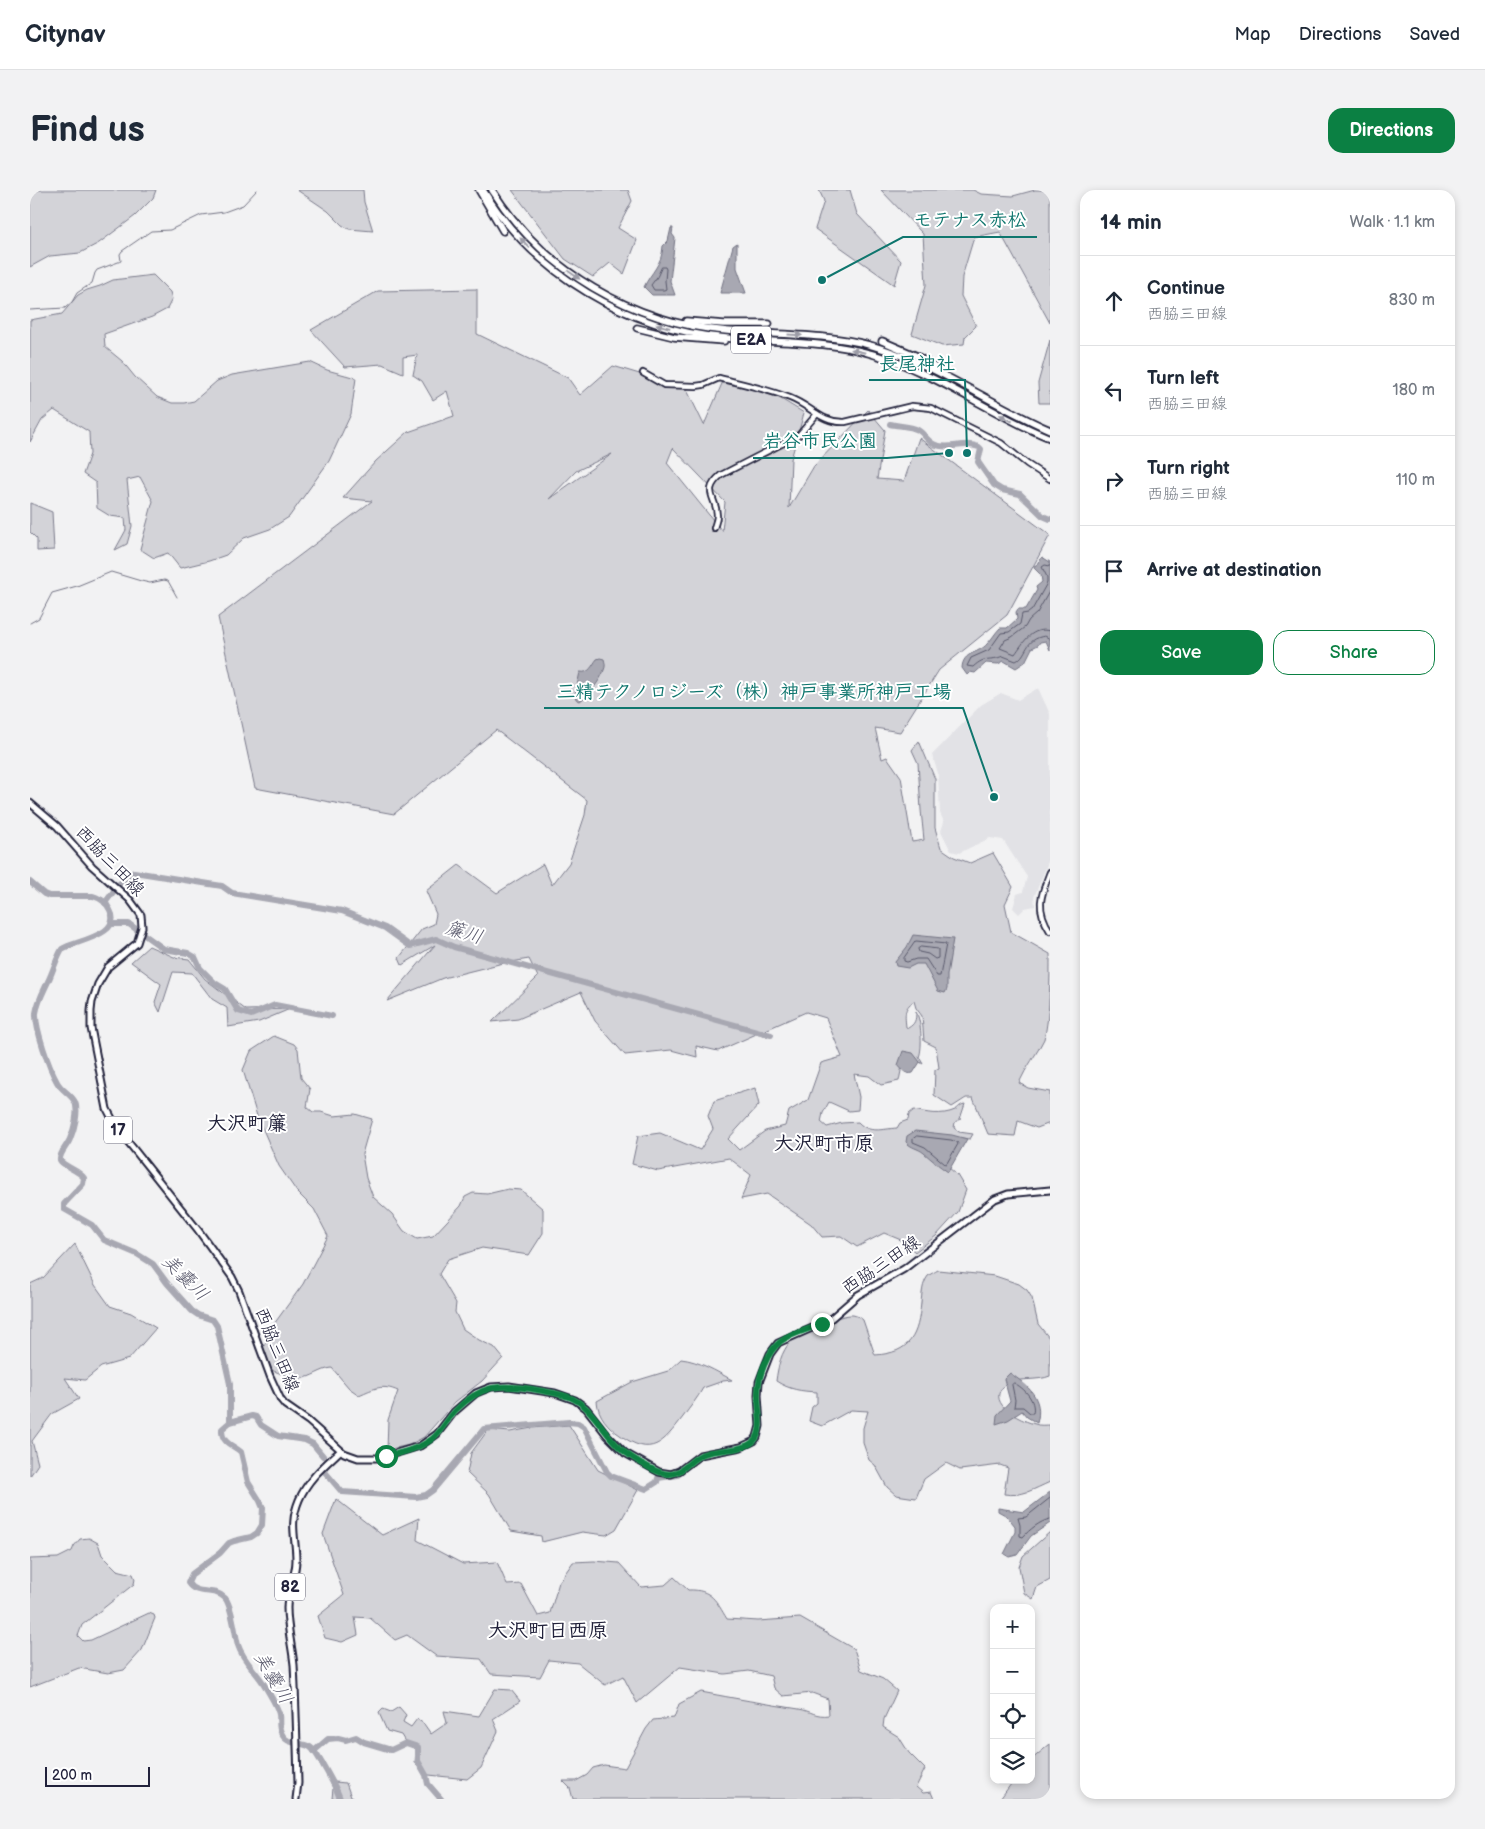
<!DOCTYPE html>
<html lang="en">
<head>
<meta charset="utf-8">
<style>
  body { margin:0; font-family:"Balsamiq Sans","Klee One",sans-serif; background:#f2f2f3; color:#1f2937 }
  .controls { position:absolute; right:15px; bottom:15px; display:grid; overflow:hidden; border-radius:10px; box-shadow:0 2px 8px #0003 }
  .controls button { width:45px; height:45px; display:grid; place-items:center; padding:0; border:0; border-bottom:1px solid #e0e1e3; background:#fff; color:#1f2937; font:25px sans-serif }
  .scale { position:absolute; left:15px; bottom:12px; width:105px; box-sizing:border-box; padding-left:5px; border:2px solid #22223b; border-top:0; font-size:14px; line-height:18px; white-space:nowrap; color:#22223b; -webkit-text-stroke:4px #fff; paint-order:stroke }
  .stop { position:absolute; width:15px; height:15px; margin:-11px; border:4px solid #0b8043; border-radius:50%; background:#fff }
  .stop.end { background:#0b8043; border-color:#fff; box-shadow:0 1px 5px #0008 }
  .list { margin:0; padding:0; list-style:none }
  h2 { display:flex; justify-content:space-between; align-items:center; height:65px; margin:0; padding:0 20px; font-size:21px }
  h2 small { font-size:16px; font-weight:400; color:#747a83 }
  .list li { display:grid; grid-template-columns:32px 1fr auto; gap:15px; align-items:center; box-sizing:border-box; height:90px; padding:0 20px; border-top:1px solid #e0e1e3 }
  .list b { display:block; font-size:19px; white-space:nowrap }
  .list p { margin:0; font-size:16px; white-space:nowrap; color:#747a83 }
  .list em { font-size:16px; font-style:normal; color:#747a83 }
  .actions { display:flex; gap:10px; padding:15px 20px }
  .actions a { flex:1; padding:11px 0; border:1px solid #0b8043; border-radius:15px; text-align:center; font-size:18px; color:#0b8043 }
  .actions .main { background:#0b8043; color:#fff }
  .icon { flex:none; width:28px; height:28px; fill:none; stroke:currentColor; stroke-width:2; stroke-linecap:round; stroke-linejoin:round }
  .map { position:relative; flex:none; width:1020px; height:1609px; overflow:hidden; border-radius:15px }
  header { display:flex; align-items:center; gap:30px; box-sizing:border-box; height:70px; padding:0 25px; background:#fff; border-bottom:1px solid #e0e1e3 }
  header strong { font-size:24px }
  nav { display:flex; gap:28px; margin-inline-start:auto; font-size:18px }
  .intro { display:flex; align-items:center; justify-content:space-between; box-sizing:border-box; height:120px; padding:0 30px }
  h1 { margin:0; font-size:35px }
  .button { padding:12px 22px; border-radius:15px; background:#0b8043; color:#fff; font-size:18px; font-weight:700 }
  main { display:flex; gap:30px; padding:0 30px }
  aside { flex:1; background:#fff; border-radius:15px; box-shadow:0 2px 8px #0003 }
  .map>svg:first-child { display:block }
  .built { fill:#e2e2e6 }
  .green { fill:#d3d3d8; stroke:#7a7a8a; fill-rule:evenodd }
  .water { fill:#a8a8b2; stroke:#727282 }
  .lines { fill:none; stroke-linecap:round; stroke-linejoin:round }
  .shore { stroke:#58586b; stroke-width:1 }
  .stream { stroke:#727282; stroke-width:1 }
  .river { stroke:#a8a8b2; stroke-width:6 }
  .secondary-casing { stroke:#22223b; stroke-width:8 }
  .primary-casing { stroke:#22223b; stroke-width:9 }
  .highway-casing { stroke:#22223b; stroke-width:9 }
  .secondary { stroke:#fff; stroke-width:4.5 }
  .primary { stroke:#fff; stroke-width:5 }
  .highway { stroke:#fff; stroke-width:5.5 }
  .oneway { fill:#9c9ca7 }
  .route { stroke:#0b8043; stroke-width:6 }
  .labels { text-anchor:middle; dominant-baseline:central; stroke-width:4; stroke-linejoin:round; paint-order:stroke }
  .shield { fill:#fff; stroke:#646476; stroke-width:1 }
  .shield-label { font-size:16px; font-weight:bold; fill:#22223b }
  .street-label { font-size:18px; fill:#22223b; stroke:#fff }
  .water-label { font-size:19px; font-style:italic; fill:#58586b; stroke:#fff }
  .quarter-label { font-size:20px; font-weight:bold; fill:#22223b; stroke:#fff }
  .leader { fill:none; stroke:#0f766e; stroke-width:2 }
  .callout-dot { fill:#0f766e; stroke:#fff; stroke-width:2 }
  .callout-label { font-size:19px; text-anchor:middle; font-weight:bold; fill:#0f766e; stroke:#fff; stroke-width:4; stroke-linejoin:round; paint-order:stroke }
</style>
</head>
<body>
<header>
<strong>Citynav</strong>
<nav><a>Map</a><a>Directions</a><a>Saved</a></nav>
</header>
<div class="intro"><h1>Find us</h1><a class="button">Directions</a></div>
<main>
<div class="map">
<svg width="1020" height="1609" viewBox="0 0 1020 1609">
  <rect width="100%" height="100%" fill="#f2f2f3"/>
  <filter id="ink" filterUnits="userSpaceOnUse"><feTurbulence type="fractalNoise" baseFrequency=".02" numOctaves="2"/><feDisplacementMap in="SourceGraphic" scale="10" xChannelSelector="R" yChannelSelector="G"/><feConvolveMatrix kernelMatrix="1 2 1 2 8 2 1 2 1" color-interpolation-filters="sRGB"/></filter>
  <g filter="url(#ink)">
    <path class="built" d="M1008,498L1020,524V667L1004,707L1005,716L995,718L989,724L983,718L987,704L993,702L997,687L973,650L960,648L929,663L921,661L911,641L914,632L910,623L908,583L902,565L951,515L971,503L988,510Z"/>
    <g class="green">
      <path d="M0,0H126L123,8L105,26L69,53L50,63L20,66L0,77Z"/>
      <path d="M267,0H333L334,12L343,41L319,39L312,35L298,21Z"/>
      <path d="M482,0H598L602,11L588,38L607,50L594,84L580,73L563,87L535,69Z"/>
      <path d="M789,0H820L827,24L871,71L864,95L785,39L794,11Z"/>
      <path d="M851,0H943L951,4L983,6L1005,0H1020V133L970,42L944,47L932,87L931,106L946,136L935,147L934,154L912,156L882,144L896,95L893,44Z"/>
      <path d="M123,85L140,102L142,109L137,119L122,127L74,144L75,157L92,171L105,187L127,207L142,213H154L164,211L187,191L202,185L280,172L297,180L326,188L321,224L299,271L259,327L240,339L214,348L196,365L179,371L150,378L138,363L124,368L110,359L123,311L110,287L97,290L102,336L97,354L85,360L96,340L95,328L80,326L67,318L66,293L53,284L60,264L59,242L24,220L12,230L0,252V130L32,124L48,105L57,100L70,96L83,90Z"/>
      <path d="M447,99V144L538,188L550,205L583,176L656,198L674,235L694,189L746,206L774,223L761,269L759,318L784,276L838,220L855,240L847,289L874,291L889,248L1020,345L977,425L909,480L870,542L845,538L852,569L857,567L871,587L882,652L894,650L891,620L888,573L882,560L889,551L905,589V638L911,658L924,667L940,673L963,663L983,697L975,714L981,742L1020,764C1020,789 1020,827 1014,849C1007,864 996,877 989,893L998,898L1020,902V933L1007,938L988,931L985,946L958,944L943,908H936L922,917L904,905L905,880L909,878L906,857L894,851L892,826L886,818L884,811C873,818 875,826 876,837L878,838C885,834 886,830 886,822C891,829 893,858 889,867L893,874L877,864L872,876L869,891L851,895L839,886L824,884L829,907L828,920L819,921L799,912L793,923L791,932L797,937L812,933L828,932C839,944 852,939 867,938L870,933L878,930L879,924L884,920C896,923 912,926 925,920C929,918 929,915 935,914L930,929L925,932L924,938L929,942L943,944L940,949L892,943L906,966L927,985L936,1000L928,1022L906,1046L885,1062L871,1050L854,1043L827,1057L811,1046L792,1047L781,1034L737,1004L711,1009L721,985L699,968L628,981L602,974L608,946L630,943L670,960L683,939L678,926L684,911L725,898L729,915L698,949L709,960L735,941L755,936L759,921L778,910L791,873L812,867L796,828L776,822L688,861L666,856L667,867L641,860L595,865L565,831L551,802L488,829L462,832L508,787L499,769L469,774L413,788L357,811L405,755L372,775L369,768L392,739L404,734L406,724L396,701L429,675L467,703L513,674L522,695L539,673L555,625L557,610L466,540L364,624L225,598L188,427L342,311L313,308L346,271L378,242L424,226L417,201L403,210L392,191L383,185L387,165L373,167V183L352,174L315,177L281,140L348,101ZM643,258L695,312L692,341L637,273ZM582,264L519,309L546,281Z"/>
      <path d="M1020,150V213H1009L1008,193Z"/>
      <path d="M0,313L22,322L24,360L7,361V349L0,342Z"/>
      <path d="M119,756L144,767L159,769L175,789L216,820L260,819L229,832L198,837L197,818L182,809L162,783L143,782L130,822L125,812L131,794L101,772Z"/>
      <path d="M244,846L264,854L268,859L271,888L280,899L277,917L283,922H291L304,926L325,924L342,929L332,964L336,988L343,1007L362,1024L374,1041L387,1049L403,1046L431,1016L435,1007L443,1003L457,1004L478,999L491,1000L513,1019V1043L499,1065L452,1058L418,1069L409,1084L426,1113L425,1122L433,1139L449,1150L464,1157L473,1168L452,1191L425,1212L394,1247L379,1255L357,1260L358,1230L368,1201C352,1194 345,1198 329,1205L319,1198L302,1178C291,1179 281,1188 272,1188C262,1189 250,1183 241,1180L233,1158L244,1134L273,1094L298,1046L284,1019L267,1002L249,976L227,926L213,880L221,861Z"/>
      <path d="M45,1054L65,1095L80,1116L101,1123L126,1138L99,1169L71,1177L55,1190L35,1188L49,1209L22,1224L2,1251L8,1274L0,1286V1094L13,1088Z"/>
      <path d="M908,1080L965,1086L989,1094L997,1100L1002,1108L1008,1134L1020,1149V1186C1009,1191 986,1188 978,1193C952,1210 987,1230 1005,1234C1009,1236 1015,1235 1020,1235V1292C1004,1299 992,1307 974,1304L978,1278L970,1275L930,1280L916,1273L894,1289L886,1308L866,1305L857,1297L845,1275L839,1270L833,1253V1238L838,1221L821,1220L792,1236L779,1231L782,1217L787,1213V1202C771,1201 760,1200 746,1191C748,1176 751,1162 761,1151C770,1141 810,1124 823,1125C827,1126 830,1127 833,1130L845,1165C881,1163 888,1145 891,1113C892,1104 892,1094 898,1086C900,1084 905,1082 908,1080Z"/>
      <path d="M651,1169C669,1171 686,1181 702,1190L693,1191L673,1198C667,1209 660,1217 653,1227C633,1253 622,1268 590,1245C578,1237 568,1226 567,1211L602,1192L638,1181Z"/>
      <path d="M539,1235L568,1280L608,1300L586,1339L576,1345L552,1342L512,1352L511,1346L481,1341L459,1304L437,1283L441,1263L458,1240L480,1242L502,1238Z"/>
      <path d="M306,1309L352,1345L389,1328L387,1350L433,1374L467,1372L477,1395L491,1394L508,1426L520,1423L529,1392L543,1372L564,1371L589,1373L611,1397L635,1395L644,1387L658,1400C682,1399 686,1411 697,1429L728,1431L770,1428L824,1459L831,1480L853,1489L867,1501L854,1529L853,1537L869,1547L879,1563L895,1579L886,1597L893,1603L901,1602L904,1609H543L540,1598L533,1591H546L557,1585L563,1578L574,1575L595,1578L616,1539L623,1530L644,1528L649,1514L671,1502C703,1508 736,1514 769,1519C781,1521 786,1527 799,1525L798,1509L782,1503L753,1506L744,1498L741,1486L719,1481L695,1484L650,1477L607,1513L593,1486L575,1495L548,1473L519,1470L510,1487L461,1484L451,1469L406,1466L377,1445L365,1450L340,1428L325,1427L328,1445L312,1452L295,1448L288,1426L314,1405L293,1344Z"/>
      <path d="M1020,1342V1390L1007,1397L1003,1409L994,1403L989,1377L993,1366Z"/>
      <path d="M59,1348L68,1353L72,1365L87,1380L103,1384L105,1389L104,1394L52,1435L48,1446L53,1451L61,1450L119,1423L124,1425L125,1428L112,1460L94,1480L78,1483L49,1478L0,1497V1369L28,1368L42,1361L44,1356L50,1349Z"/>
      <path d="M465,1499L481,1500L490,1511L463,1529L468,1541L451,1578L437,1589L399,1585L385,1573L386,1559L377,1555L371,1545L357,1541L349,1523L353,1519L361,1522L369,1517L376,1525L373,1532L381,1537L387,1529L394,1534L401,1544L417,1533L414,1521L449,1526Z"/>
      <path d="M1020,1554V1609H970L984,1590H1001V1570Z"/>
      <path d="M305,1592L316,1593L321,1607L325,1609H302L303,1598L301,1594Z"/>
    </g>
    <g class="water">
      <path d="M641,38H643L642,44L645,48L640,91L645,105H622L614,97C621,82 632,75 633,56L638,51Z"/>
      <path d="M707,53V78L716,103H690L703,56Z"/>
      <path d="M1012,367L1020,372V460L1016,451L1010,452L1008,455L1002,458L995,472L986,478L974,471L968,474L956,473L945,483L940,482L937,485L932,478C933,461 949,464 957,454C962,449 965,443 970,438H977L987,429L986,422L988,419H996L1007,400L1006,397L1012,392L1011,385L1004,378V376L1008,374Z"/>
      <path d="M570,468L574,469C575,473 576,476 574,480C571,490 558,506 550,511L546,509L545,505L550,482C560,484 562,475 567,469Z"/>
      <path d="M883,745L923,749L917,785V799L915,803L908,801L894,774H886L878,778L866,776L865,772L877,757Z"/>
      <path d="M873,861L883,863L890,872L883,883C876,885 872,880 868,875Z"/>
      <path d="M885,941L922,945L937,949L918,982C909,976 902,970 894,963C888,958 881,958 876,952L877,946Z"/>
      <path d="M980,1183C998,1196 1014,1208 1007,1233L997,1227L992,1221L978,1230L966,1234L967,1225L980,1211L974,1189Z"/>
      <path d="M1020,1302V1333L1001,1346L987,1365L979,1367L974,1364L985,1342V1336L977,1326L968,1321V1318L994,1322Z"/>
    </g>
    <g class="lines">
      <g class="shore">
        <path d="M632,77H635L636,79L635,91L636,99L634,100H624L621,95L627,87Z"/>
        <path d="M1020,376L1015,375L1012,377L1017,387V393L1002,420L998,423L992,424L990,434L979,442L971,443L959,460L941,468L937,476L943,477C956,465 959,472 973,466L986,471C998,465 994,449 1015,446L1020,449"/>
        <path d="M1020,400L1007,423L999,430L995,437L982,447L975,450L970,458L985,464C994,452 1002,436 1020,441"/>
        <path d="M886,751L916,754L910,786H907L896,769H886L877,772L874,771V768Z"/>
        <path d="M891,757L908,759V768L905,769L898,764L889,762L888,759Z"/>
        <path d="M887,946L921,950L927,952L928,954L917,973L915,974L895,957L883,952V949Z"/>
        <path d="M984,1193C994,1198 1006,1210 1003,1223H1000L993,1217H984L985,1210L982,1195Z"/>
        <path d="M1020,1308L996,1327L988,1328L990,1335V1346L993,1347C999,1340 1010,1331 1020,1329"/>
      </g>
      <g class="stream">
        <path d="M0,120L35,118L42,112L47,103L62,93L65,83L67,80L91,71L90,64L92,61L121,41L140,40L171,25L194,22L213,15L227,0"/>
        <path d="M0,433L9,428L22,403L47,396L81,382L111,391L120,393L134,390L138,391L147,407"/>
      </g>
      <g class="river">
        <path d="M860,234C868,236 881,236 888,240C895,244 897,252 906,255C920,260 934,251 949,257L951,259L948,272L964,295L972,300L990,304L1013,326L1020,329"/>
        <path d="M0,692L14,704L19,706H63C72,709 76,712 80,720C94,745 44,751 32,759C27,767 24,778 20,787C15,799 8,810 6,823C5,838 19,878 27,892C31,900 41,904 45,912C49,921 44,940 40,949C38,955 29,963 30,970C32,976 49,980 54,988L53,994L34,1014V1019L62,1035L74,1050L107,1064L123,1074L137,1093L162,1121L168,1125L183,1130L187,1136L200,1194V1232L192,1239C191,1253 203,1255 211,1262L218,1292L230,1311L233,1318L232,1335L227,1343L221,1347L204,1351L199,1353L190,1363L162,1384L158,1393C166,1406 184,1397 195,1408C202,1416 205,1444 208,1455C213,1471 227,1482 235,1496C239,1504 247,1515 249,1524C250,1530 248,1537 251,1542C256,1556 270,1551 280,1557C286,1560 308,1601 310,1609"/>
        <path d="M75,713L89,694L104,682L192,696L202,703L312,721L355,738L380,756L406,749L424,757L741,845"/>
        <path d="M82,734H99L134,759L158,763L165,767L170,778L185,793L195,799L208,821L221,825L245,815L302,826"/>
        <path d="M200,1232L222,1226L226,1227L231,1235L248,1246L275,1250L283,1254L293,1266"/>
        <path d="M295,1282L312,1302L386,1307L396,1305L403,1300L454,1239L539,1232L548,1233L554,1237L577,1282L581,1286L616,1299L627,1292L628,1288L648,1285"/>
        <path d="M284,1561L298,1549L308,1548L316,1550L326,1547L334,1552L361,1560L376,1553L388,1557V1571L396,1585L398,1594L411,1609"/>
      </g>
      <g class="secondary-casing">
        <g id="secondary">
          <path d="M613,183L634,195L666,196L673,195L689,188C713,194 737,199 760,208C781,216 791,233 815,232L882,216L901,218L971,253L997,274L1020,289"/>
          <path d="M684,338C685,334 687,330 687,326C687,307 671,302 691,285L769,245L787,224"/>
          <path d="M1020,682C1011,705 1005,718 1020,741"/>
        </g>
      </g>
      <g class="primary-casing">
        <g id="primary">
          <path d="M0,613L27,636L62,676L100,710L111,725L112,737L107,753L78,777L68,794L62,812L61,821V838L77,919L87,938L168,1040L202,1087L209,1101L240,1186L251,1210L255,1215L278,1231L314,1263L328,1268H350L390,1256L407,1244L424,1222L446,1203L461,1197L479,1196L525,1203L545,1210L556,1218L577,1245L595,1263L629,1282L641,1284L649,1281L670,1265L711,1257L724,1251L727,1247L730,1236L728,1205L729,1192L740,1164L748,1153L798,1131L828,1105L874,1079L965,1009L978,1004L1020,1000"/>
          <path d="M266,1609L268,1593C267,1554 266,1514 264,1475C262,1456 257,1437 257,1418C257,1401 266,1387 266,1370C266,1347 259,1334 269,1310C278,1289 294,1276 310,1261"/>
        </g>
      </g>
      <g class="highway-casing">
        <g id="highway">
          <path d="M449,0L473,41"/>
          <path d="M453,0C506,85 597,139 696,148C745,153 795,150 842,164C906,182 959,224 1020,248"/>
          <path d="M462,0C513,81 603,133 697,141C746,145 795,143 843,156C906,174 960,214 1020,240"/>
          <path d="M656,131L694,134H739"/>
          <path d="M607,138L644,147L694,151"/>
          <path d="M852,151L887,166L908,179"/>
        </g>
      </g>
      <use href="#secondary" class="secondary"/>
      <use href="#primary" class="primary"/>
      <use href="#highway" class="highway"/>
    </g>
    <defs><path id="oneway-solid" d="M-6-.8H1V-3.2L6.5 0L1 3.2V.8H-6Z" transform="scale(1.25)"/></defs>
    <g class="oneway">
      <use href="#oneway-solid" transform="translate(495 53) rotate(-134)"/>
      <use href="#oneway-solid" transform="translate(544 85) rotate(35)"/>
      <use href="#oneway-solid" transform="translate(633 136) rotate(-164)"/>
      <use href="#oneway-solid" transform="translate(765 145) rotate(4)"/>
      <use href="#oneway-solid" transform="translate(828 161) rotate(-167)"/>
      <use href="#oneway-solid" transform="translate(976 228) rotate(-152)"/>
    </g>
  </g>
  <g class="lines" filter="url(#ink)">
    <path class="route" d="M356,1266C372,1263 389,1259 402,1249C412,1241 417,1229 426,1220C451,1195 468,1194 502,1199C514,1201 527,1203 539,1207C561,1215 572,1241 589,1257C598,1266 609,1272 620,1278C628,1282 637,1286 645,1283C657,1279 662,1266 677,1263C691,1259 713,1261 724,1251C735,1240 727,1217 728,1203C728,1187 737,1162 750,1152C761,1143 778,1140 792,1134"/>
  </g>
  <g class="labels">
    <g class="shield">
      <rect x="701" y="136.5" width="40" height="27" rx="4"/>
      <rect x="74" y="926.5" width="28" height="27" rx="4"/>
      <rect x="245" y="1383.5" width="30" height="27" rx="4"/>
    </g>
    <g class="shield-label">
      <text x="721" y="150">E2A</text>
      <text x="88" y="940">17</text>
      <text x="260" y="1397">82</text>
    </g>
    <g class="street-label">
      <text transform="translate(80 671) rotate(46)">西脇三田線</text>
      <text transform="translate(851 1075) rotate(-34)">西脇三田線</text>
      <text transform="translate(247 1160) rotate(68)">西脇三田線</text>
    </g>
    <g class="water-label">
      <text transform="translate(434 743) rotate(17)">簾川</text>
      <text transform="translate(155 1088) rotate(45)">美嚢川</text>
      <text transform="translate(243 1488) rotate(60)">美嚢川</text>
    </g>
    <g class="quarter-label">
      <text x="217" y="934">大沢町簾</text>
      <text x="794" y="954">大沢町市原</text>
      <text x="518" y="1441">大沢町日西原</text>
    </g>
  </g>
  <path class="leader" d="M792 90L873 47H1007M937 263L935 190H839M919 263L857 268H723M964 607L933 518H514"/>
  <g class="callout-dot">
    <circle cx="792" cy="90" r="5"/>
    <circle cx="937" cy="263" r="5"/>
    <circle cx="919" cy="263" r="5"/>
    <circle cx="964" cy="607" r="5"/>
  </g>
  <g class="callout-label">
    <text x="940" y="36">モテナス赤松</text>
    <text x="887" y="180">長尾神社</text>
    <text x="790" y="257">岩谷市民公園</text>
    <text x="724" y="508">三精テクノロジーズ（株）神戸事業所神戸工場</text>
  </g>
</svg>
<div class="controls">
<button>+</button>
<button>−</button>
<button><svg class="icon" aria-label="locate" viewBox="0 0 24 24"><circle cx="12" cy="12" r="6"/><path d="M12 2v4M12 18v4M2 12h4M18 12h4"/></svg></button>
<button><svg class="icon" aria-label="layers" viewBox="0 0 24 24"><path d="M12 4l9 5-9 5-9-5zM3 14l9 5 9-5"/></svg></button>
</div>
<div class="scale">200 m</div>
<div class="stop" style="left:356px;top:1266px"></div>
<div class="stop end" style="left:792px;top:1134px"></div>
</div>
<aside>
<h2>14 min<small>Walk · 1.1 km</small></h2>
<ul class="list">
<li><svg class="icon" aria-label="ahead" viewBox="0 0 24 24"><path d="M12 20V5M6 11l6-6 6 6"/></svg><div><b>Continue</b><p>西脇三田線</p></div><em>830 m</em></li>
<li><svg class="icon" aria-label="left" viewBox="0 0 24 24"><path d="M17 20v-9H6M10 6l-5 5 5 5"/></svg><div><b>Turn left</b><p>西脇三田線</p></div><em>180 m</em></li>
<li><svg class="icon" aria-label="right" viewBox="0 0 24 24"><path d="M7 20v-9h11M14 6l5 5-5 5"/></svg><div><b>Turn right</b><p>西脇三田線</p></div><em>110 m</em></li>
<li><svg class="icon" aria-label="arrive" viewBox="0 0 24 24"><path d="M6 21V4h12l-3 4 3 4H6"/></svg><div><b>Arrive at destination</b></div></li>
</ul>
<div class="actions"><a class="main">Save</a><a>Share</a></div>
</aside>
</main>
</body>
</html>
